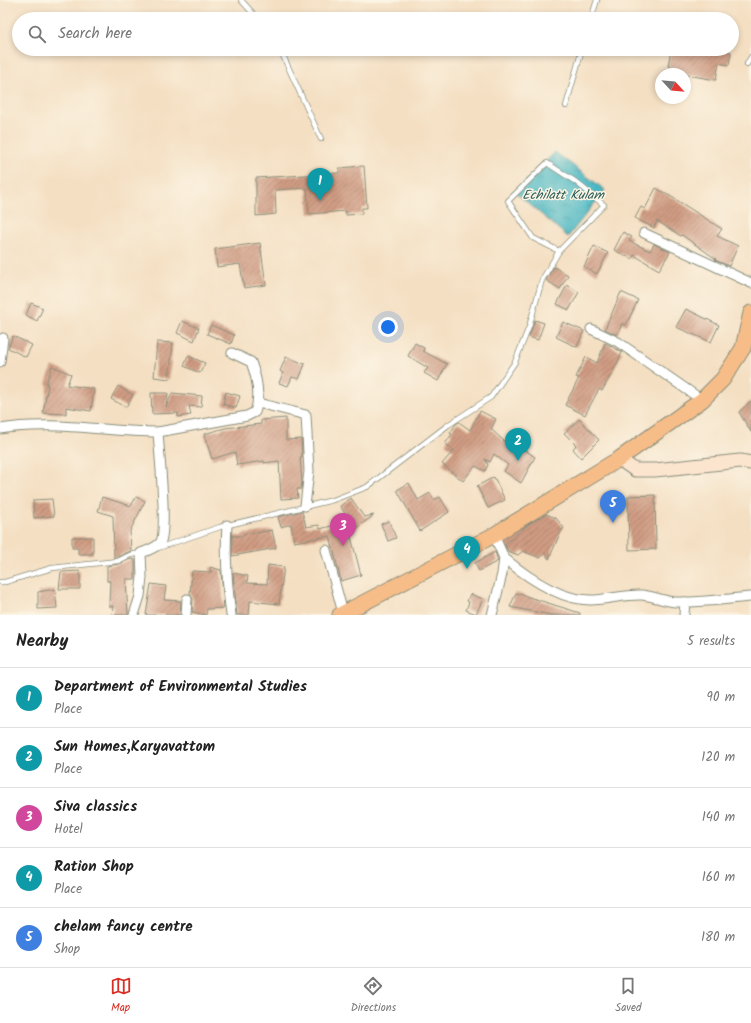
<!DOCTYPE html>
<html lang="en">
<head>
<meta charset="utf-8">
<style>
  body { margin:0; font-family:Kalam,sans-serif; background:#f6f6f6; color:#222 }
  .compass { position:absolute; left:655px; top:68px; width:36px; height:36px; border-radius:50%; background:#fff; box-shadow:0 2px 6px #0003; rotate:116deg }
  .you { position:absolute; left:388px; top:327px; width:14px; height:14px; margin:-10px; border:3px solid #fff; border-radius:50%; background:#1a73e8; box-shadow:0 0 0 6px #1a73e833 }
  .badge { display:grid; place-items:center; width:26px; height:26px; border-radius:50%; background:#d93025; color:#fff; font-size:13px; font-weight:700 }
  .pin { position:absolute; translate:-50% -33px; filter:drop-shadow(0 1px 2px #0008) }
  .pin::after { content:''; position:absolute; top:21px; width:14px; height:12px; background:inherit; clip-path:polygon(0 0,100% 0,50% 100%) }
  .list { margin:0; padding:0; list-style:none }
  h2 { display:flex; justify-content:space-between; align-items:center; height:52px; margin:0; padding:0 16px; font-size:17px }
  h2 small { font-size:13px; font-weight:400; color:#767676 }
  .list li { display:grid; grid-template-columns:26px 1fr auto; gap:12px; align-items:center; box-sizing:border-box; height:60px; padding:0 16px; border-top:1px solid #e0e0e0 }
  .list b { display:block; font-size:15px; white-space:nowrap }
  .list p { margin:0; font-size:13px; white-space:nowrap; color:#767676 }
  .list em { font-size:13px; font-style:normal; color:#767676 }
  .icon { flex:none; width:22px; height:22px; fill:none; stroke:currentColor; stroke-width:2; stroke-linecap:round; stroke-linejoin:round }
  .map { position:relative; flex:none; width:751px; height:615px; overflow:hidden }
  .search { position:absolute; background:#fff; box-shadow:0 2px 6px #0003; left:12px; right:12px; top:12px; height:44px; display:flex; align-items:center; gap:10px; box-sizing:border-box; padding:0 14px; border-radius:22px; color:#767676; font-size:15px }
  .sheet { height:352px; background:#fff }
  nav { display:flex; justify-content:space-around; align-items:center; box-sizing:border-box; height:56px; border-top:1px solid #e0e0e0; background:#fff; font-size:11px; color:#767676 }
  nav a { display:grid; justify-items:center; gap:2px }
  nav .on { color:#d93025 }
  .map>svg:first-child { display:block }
  .water { fill:url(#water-ripples); stroke:#347a7c }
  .building { fill:url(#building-hatch) }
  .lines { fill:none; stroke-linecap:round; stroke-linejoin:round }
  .lane-casing { stroke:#8a8e7b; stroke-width:6 }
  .street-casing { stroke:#8a8e7b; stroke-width:11 }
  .secondary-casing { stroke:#8a8e7b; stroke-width:15 }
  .primary-casing { stroke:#8a8e7b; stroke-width:17 }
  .lane { stroke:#fff; stroke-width:4.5 }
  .street { stroke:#fff; stroke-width:9 }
  .secondary { stroke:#fce5cf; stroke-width:13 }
  .primary { stroke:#f7bd88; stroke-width:15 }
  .labels { text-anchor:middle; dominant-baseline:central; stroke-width:3; stroke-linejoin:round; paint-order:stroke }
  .water-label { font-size:13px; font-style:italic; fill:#2a5c58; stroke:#fcf5e5 }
</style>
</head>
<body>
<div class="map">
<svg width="751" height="615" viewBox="0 0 751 615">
  <defs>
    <pattern id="water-ripples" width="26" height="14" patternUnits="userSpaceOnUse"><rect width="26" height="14" fill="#49b7c3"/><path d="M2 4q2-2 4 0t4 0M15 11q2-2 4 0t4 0" fill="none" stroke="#3c969f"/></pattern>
    <pattern id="building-hatch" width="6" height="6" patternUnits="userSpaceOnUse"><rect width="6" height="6" fill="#d09c83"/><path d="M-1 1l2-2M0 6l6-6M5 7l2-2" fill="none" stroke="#a8806c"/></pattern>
  </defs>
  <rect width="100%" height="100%" fill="#fcf5e5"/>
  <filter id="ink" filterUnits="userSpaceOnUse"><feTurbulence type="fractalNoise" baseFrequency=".025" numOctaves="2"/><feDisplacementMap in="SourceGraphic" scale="8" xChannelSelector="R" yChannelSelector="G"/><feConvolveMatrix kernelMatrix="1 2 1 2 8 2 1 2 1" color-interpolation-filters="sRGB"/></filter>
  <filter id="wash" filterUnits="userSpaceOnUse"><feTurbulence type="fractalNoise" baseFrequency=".012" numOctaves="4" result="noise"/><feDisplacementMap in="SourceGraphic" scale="16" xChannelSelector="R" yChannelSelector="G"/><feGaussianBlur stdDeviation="0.9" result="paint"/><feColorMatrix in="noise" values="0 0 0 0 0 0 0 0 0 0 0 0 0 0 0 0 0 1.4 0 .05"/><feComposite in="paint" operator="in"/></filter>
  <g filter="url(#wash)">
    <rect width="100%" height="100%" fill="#f4dfc2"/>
    <path class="water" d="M555,152L605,190L568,237L515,192Z"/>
    <g id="blocks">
      <g class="building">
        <path d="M671,49H719L731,52L729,65L719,63L716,80L676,73L677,68L668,66Z"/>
        <path d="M364,166L367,208H362V214L346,215V211L309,214L307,188L275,190L276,214L256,216V178L339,173V168Z"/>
        <path d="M656,188L675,199L722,229L717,236L738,246L729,266L715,260L716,259L682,235L681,236L657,221L654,228L635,218L641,207L645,209Z"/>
        <path d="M623,232L632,237L629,241L650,251L654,244L670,252L659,270L634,255L632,259L614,250Z"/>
        <path d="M260,243L266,285L244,288L240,264L217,267L215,249Z"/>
        <path d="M594,246L608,253L597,274L584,267Z"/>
        <path d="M554,267L568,275L560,289L546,280Z"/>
        <path d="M567,285L579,292L569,310L557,304Z"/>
        <path d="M621,292L638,300L626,325L622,324L617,335L605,329Z"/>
        <path d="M31,303L43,308L37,321L26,315Z"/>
        <path d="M686,309L719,325L711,342L676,327Z"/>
        <path d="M535,320L544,323L538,340L529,337Z"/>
        <path d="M182,321L199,328L194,341L177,333Z"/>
        <path d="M563,322L584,331L577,347L556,337Z"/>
        <path d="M211,325L234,335L231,344L207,334Z"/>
        <path d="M13,336L32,345L26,357L8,348Z"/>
        <path d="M157,342L173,343L169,379L154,377Z"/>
        <path d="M415,343L424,348L423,351L447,364L438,381L424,373L428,368L408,356Z"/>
        <path d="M605,343L622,352L616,366L602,391L599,389L585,415L565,405L579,378L576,377L586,357L597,363Z"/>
        <path d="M188,356L205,363L200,373L184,366Z"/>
        <path d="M286,357L305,364L299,379L292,377L288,386L279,383L283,373L280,371Z"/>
        <path d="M52,366L71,374L67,385L94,389L91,411L66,407V414L43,413L48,385L46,384Z"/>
        <path d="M118,386L133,395L126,407L111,399Z"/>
        <path d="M226,392L240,396L236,408L223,404Z"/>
        <path d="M151,393H168L166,407L172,393L202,396L201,407L189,406L191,415L178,417V413L152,414Z"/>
        <path d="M751,401V432L739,412Z"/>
        <path d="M480,411L496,419L491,429L505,442L508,438L535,457L521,483L504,471L508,465L494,454L490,462L485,459L488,465L485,471L475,466L463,481L442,464L454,450L445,444L452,434L450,433L456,424L459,422L470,430Z"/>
        <path d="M286,418V440L301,439L302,457H300L302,482L301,489H297L298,498L281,499L279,461L264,463V461L237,465L235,452L212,459L204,434L225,428L261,424V420Z"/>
        <path d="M579,419L599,440L581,458L573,449L576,445L564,433Z"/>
        <path d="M494,477L505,500L488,508L477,486Z"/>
        <path d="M409,483L418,500L430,493L434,500L440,497L449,512L420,531L397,490Z"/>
        <path d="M655,495L656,549L629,550L628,496Z"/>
        <path d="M102,497L131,506L136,497L145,501L130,531L131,551L117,557L114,558L113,516L98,511Z"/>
        <path d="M351,498L364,517L374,515L350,533L361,575L341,581L330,536L294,542L291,524L281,527L278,517L302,511L306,527L319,525L320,529L350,521L340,506Z"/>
        <path d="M52,499L54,516L34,518L33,500Z"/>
        <path d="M546,514L556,518L564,528L561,531L549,559L545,553L540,558L523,551L518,555L508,551L505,544L529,524Z"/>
        <path d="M389,521L396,538L388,541L381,524Z"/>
        <path d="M272,530L276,548L232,556V536H243V534L256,533Z"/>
        <path d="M72,537H93V554H78V548H72Z"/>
        <path d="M495,552L498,561L479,571L475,563Z"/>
        <path d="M131,559L135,560V579H126L128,615H112L113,606H109L110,581H107V566L119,564Z"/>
        <path d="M268,565L284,567L279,604L250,601L249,615H237L233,573L248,576L247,583L267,584Z"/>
        <path d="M210,567L221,570L224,608L207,609L206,615L192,612L193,599L190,594L192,571L211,572Z"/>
        <path d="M80,571V589H59L61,572Z"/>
        <path d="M151,584L166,586L164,600L181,601L180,615H146Z"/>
        <path d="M55,589L57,608L38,609V592Z"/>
        <path d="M516,593L580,613V615H551L510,607Z"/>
        <path d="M470,594L483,599L476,614L466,610L469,602L467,601Z"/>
      </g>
    </g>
  </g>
  <g filter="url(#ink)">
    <use href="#blocks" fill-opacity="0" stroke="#8a8e7b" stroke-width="1"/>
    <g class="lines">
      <g class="lane-casing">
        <g id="lane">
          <path d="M241,0L258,19"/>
          <path d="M591,19L597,0"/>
          <path d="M280,49L321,139"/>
          <path d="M747,64L751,57"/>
          <path d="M566,106L582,49"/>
          <path d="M158,548L220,527L333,500L367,487L448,425L491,397L515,362L529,327L542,280L559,251L604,205L576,182L547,163L508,201L533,238L559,251"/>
          <path d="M0,582H5L52,568L118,561L130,555L142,553"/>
        </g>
      </g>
      <g class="street-casing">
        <g id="street">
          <path d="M644,233L751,283"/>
          <path d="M591,329L618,342L702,400"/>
          <path d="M0,362L3,338"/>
          <path d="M258,403L306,415L309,471L305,506"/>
          <path d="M0,429C52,420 105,432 158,432C159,450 168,533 160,543C155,548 147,551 141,553L142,577L140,596L134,615"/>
          <path d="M158,432L247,416L255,412C261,395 257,378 251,362L232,353"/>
          <path d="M227,525C225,555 227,585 231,615"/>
          <path d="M326,550L343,613"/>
          <path d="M504,558C527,577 560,600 590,600C608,600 625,594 642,595C653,596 664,601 675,602C700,603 726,599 751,597"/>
          <path d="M186,615L187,599"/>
          <path d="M492,615L502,574L504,558L494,535"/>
          <path d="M684,615L685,602"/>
        </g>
      </g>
      <g class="secondary-casing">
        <path id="secondary" d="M619,459L635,470H655L740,461L751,463"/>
      </g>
      <g class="primary-casing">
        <path id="primary" d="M340,615L494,535L619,459L702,400L723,379L743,348L751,313"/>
      </g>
      <use href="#lane" class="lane"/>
      <use href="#street" class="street"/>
      <use href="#secondary" class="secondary"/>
      <use href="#primary" class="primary"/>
    </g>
  </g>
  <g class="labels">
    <g class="water-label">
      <text x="563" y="195">Echilatt Kulam</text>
    </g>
  </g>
</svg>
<svg class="compass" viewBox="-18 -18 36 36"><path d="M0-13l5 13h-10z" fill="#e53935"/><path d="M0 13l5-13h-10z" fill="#767676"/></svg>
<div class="you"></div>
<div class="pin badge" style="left:320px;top:201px;background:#0f9aa8">1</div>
<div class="pin badge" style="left:518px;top:461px;background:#0f9aa8">2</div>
<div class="pin badge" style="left:343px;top:546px;background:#d1479c">3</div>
<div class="pin badge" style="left:467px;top:569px;background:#0f9aa8">4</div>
<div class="pin badge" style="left:613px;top:523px;background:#3f7fe0">5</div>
<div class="search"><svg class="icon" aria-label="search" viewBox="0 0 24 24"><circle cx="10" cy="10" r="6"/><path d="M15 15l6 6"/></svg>Search here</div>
</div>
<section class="sheet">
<h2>Nearby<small>5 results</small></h2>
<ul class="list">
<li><span class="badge" style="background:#0f9aa8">1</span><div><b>Department of Environmental Studies</b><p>Place</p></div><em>90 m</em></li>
<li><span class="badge" style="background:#0f9aa8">2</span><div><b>Sun Homes,Karyavattom</b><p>Place</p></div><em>120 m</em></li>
<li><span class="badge" style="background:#d1479c">3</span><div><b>Siva classics</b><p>Hotel</p></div><em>140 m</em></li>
<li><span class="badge" style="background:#0f9aa8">4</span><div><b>Ration Shop</b><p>Place</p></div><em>160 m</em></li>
<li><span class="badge" style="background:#3f7fe0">5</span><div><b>chelam fancy centre</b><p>Shop</p></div><em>180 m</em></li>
</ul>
</section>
<nav>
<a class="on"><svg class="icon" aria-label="map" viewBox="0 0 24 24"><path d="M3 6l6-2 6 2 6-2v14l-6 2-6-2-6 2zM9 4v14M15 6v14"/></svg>Map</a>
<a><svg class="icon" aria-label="directions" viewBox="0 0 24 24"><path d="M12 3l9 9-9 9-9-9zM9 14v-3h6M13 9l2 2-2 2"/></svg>Directions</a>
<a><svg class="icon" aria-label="saved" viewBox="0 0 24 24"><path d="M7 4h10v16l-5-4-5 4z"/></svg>Saved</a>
</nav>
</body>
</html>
